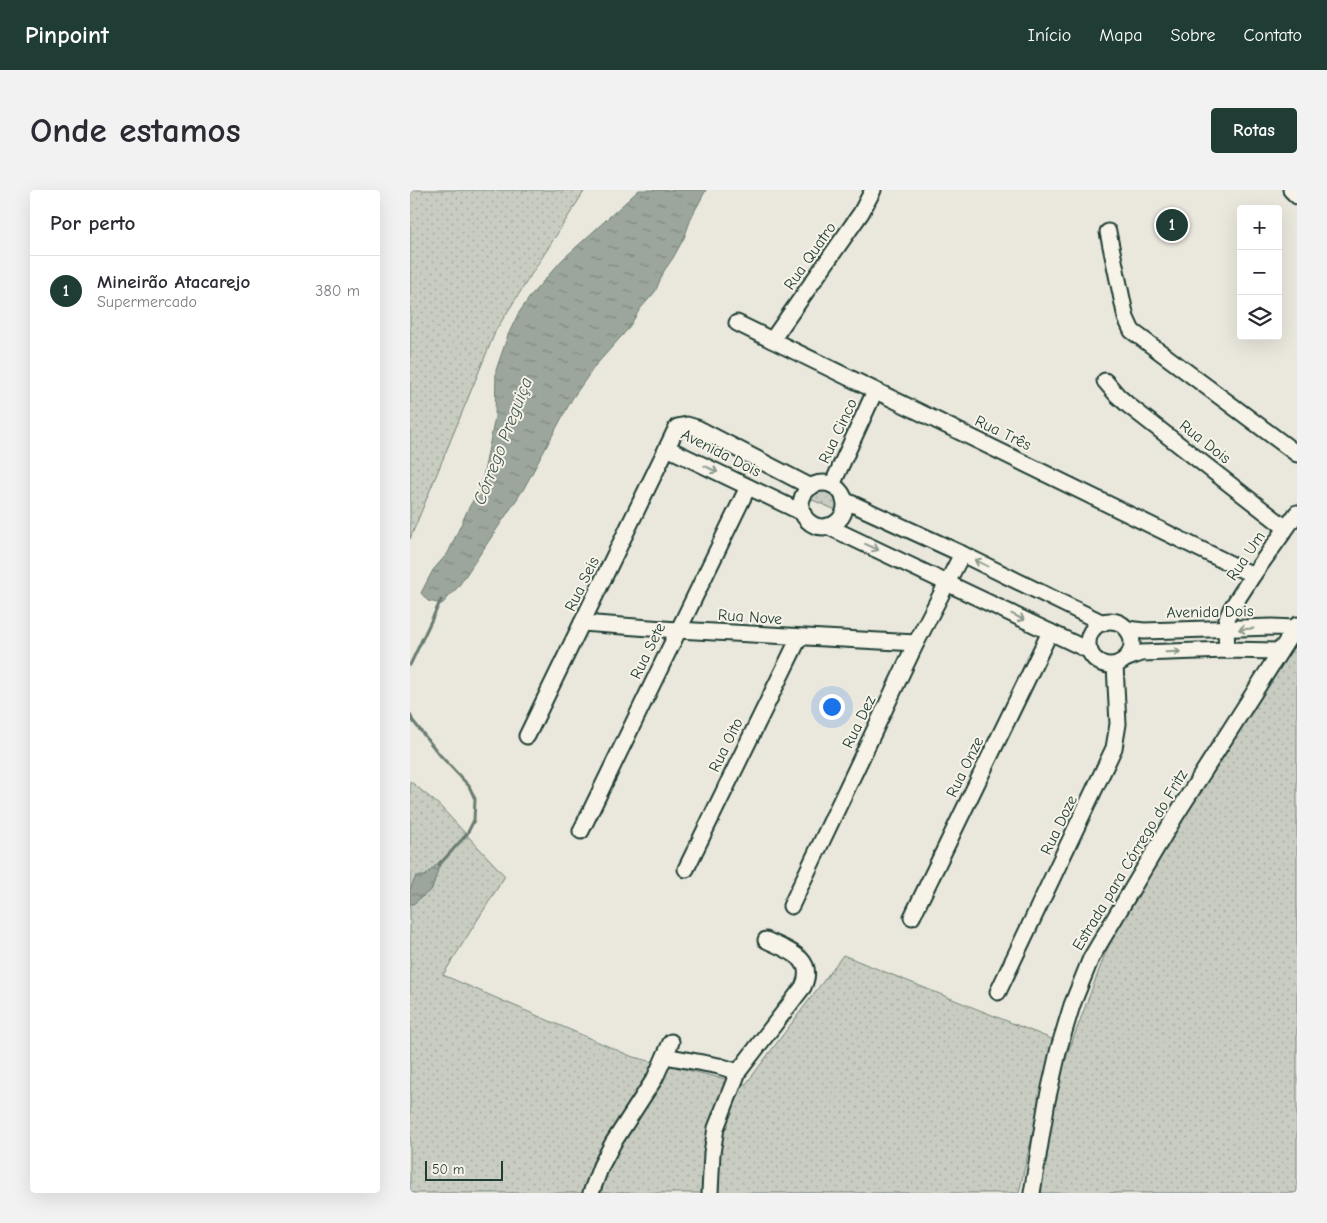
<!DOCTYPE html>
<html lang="pt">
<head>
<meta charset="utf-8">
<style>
  body { margin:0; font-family:"Comic Neue",sans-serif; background:#f2f2f3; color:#2b2b33 }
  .controls { position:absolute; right:15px; top:15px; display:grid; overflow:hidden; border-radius:5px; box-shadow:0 5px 20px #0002 }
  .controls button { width:45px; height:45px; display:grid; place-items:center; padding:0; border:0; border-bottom:1px solid #e1e1e2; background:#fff; color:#2b2b33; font:25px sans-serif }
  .scale { position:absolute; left:15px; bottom:12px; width:78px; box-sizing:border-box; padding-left:5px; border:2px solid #1f3d34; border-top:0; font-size:14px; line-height:18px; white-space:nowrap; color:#1f3d34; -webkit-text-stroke:4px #f7f3e8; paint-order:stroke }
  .you { position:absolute; left:421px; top:516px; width:18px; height:18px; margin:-12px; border:4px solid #fff; border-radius:50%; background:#1a73e8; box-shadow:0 0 0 8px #1a73e833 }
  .badge { display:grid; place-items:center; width:32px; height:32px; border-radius:50%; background:#1f3d34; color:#fff; font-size:16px; font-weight:700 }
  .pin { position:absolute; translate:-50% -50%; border:2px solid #fff; box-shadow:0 1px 5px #0006 }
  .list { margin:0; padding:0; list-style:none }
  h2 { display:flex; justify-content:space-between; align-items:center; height:65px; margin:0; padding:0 20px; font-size:21px }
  h2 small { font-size:16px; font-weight:400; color:#7c7c81 }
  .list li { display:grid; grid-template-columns:32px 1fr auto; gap:15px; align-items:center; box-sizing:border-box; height:70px; padding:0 20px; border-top:1px solid #e1e1e2 }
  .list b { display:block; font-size:19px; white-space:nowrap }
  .list p { margin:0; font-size:16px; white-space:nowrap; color:#7c7c81 }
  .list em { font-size:16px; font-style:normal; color:#7c7c81 }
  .icon { flex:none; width:28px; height:28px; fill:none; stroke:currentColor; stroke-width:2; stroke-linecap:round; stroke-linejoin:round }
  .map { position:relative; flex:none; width:887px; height:1003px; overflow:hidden; border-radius:5px }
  header { display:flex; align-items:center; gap:30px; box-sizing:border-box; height:70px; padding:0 25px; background:#1f3d34; color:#fff }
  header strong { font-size:24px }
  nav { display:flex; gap:28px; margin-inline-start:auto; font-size:18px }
  .intro { display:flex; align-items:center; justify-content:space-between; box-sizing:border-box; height:120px; padding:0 30px }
  h1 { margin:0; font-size:35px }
  .button { padding:12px 22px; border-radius:5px; background:#1f3d34; color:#fff; font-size:18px; font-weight:700 }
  main { display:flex; gap:30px; padding:0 30px }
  aside { flex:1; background:#fff; border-radius:5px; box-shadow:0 5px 20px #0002 }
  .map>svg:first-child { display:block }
  .grass { fill:url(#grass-dots); stroke:#74847a }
  .water { fill:url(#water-ripples); stroke:#6a7c72 }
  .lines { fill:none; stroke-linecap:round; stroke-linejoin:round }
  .stream { stroke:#6a7c72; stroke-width:3 }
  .minor-casing { stroke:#1f3d34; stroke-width:19 }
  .minor { stroke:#f7f3e8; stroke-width:15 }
  .oneway { stroke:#8b988e }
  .labels { text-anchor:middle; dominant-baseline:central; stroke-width:4; stroke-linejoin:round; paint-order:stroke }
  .street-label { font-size:16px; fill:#1f3d34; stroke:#f7f3e8 }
  .water-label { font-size:18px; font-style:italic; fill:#445c53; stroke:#f7f3e8 }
</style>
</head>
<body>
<header>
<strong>Pinpoint</strong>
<nav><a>Início</a><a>Mapa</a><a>Sobre</a><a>Contato</a></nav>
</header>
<div class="intro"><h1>Onde estamos</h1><a class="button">Rotas</a></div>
<main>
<aside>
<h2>Por perto<small></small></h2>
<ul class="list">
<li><span class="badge">1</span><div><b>Mineirão Atacarejo</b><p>Supermercado</p></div><em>380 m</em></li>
</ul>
</aside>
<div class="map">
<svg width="887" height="1003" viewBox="0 0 887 1003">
  <defs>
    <pattern id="grass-dots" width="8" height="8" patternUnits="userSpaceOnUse" patternTransform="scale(1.25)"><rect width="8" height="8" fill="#c8ccc1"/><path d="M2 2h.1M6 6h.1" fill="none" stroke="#abb0a6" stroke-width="1.8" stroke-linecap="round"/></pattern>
    <pattern id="water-ripples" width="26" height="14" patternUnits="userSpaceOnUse" patternTransform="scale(1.25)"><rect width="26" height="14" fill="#9ca69c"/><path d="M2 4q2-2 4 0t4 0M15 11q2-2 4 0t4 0" fill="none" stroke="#7f8880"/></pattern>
  </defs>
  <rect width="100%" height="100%" fill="#eae8dd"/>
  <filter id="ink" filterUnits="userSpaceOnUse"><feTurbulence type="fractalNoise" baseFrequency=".02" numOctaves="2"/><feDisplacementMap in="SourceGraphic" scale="10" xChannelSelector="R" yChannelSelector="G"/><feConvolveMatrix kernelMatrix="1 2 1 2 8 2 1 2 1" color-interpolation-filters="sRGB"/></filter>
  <g filter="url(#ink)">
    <g class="grass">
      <path d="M0,0H175L86,140L0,349Z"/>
      <path d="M411,300C423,301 430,309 428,321L398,308L401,304Z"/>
      <path d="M887,449V1003H628L632,971L651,881L697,759L737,684Z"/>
      <path d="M0,591L29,615L95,686L33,785L223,867L336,894L433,765L644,850L609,1003H0Z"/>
    </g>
    <g class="water">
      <path d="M229,0H296L282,26L274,48L263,68L254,81L245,102L230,119L218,139L185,176L162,209L113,300L48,397L32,414L18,411L11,403L23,380L38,363L58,319L71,297L85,227L86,180L98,145L108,124L122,104L152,70Z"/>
      <path d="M31,670L22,699L3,714H0V700L6,686H15Z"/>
    </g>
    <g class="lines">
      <g class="stream">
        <path d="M0,475L31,410"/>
        <path d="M0,524L3,531L29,564L59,596L65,609L64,630L57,644L29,675"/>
      </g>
      <g class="minor-casing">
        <g id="minor">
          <path d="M881,0L887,6"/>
          <path d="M698,42L716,128L722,141L887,264"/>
          <path d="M327,133L843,385"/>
          <path d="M362,150L451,23L463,0"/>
          <path d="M695,191L707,205L718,215L876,338"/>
          <path d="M257,258L393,323"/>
          <circle cx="413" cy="315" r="22"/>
          <path d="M422,295L465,201"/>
          <path d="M434,310L552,364L693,433"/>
          <path d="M417,336L680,461"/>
          <circle cx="700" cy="453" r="22"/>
          <path d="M172,433L267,440L506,453"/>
          <path d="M717,439L734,441L862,437L885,438"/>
          <path d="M817,460L816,439L817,429L821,419L843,385L887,323"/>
          <path d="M715,469L731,463L817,460L870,461"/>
          <path d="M117,546L267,237L277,235L287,238L401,297"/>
          <path d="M171,641L338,297"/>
          <path d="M276,679L389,448"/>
          <path d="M381,716L506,453L552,364"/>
          <path d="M502,727L640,442"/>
          <path d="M588,802L704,558L708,534L705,475"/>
          <path d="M255,866L309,876L328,882"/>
          <path d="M181,1003L191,976L203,953L245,888L261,852"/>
          <path d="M300,1003L302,963L306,938L328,882L393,797C407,768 377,760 356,750"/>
          <path d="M622,1003L637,911L649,858L662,815L681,768L766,625L887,435"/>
        </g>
      </g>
      <use href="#minor" class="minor"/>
    </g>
    <defs><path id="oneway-shaft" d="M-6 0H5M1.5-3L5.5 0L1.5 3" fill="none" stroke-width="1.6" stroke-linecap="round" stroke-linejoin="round" transform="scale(1.25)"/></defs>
    <g class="oneway">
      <use href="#oneway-shaft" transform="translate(301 279) rotate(26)"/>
      <use href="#oneway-shaft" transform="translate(462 357) rotate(25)"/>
      <use href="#oneway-shaft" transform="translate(571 373) rotate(-154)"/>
      <use href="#oneway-shaft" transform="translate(608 427) rotate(26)"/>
      <use href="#oneway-shaft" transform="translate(836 439) rotate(177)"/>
      <use href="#oneway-shaft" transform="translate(763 462) rotate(-2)"/>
    </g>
  </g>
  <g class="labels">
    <g class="street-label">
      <text transform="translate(400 66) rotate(-55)">Rua Quatro</text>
      <text transform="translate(428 241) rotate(-65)">Rua Cinco</text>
      <text transform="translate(593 243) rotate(26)">Rua Três</text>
      <text transform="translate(795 252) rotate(38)">Rua Dois</text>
      <text transform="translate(311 263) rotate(27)">Avenida Dois</text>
      <text transform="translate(836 366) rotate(-56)">Rua Um</text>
      <text transform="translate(172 394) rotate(-64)">Rua Seis</text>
      <text transform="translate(800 422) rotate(-1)">Avenida Dois</text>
      <text transform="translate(340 427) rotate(4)">Rua Nove</text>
      <text transform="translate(238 461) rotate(-64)">Rua Sete</text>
      <text transform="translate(449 532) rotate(-64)">Rua Dez</text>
      <text transform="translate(316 555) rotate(-64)">Rua Oito</text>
      <text transform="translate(555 577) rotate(-64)">Rua Onze</text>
      <text transform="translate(649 635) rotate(-64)">Rua Doze</text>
      <text transform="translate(720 670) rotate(-59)">Estrada para Córrego do Fritz</text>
    </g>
    <g class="water-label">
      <text transform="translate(93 251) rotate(-69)">Córrego Preguiça</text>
    </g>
  </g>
</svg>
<div class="controls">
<button>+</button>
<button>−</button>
<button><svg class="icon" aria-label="layers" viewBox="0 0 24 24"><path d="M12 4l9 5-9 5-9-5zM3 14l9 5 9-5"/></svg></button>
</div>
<div class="scale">50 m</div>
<div class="you"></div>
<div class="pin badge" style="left:762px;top:35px">1</div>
</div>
</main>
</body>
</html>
